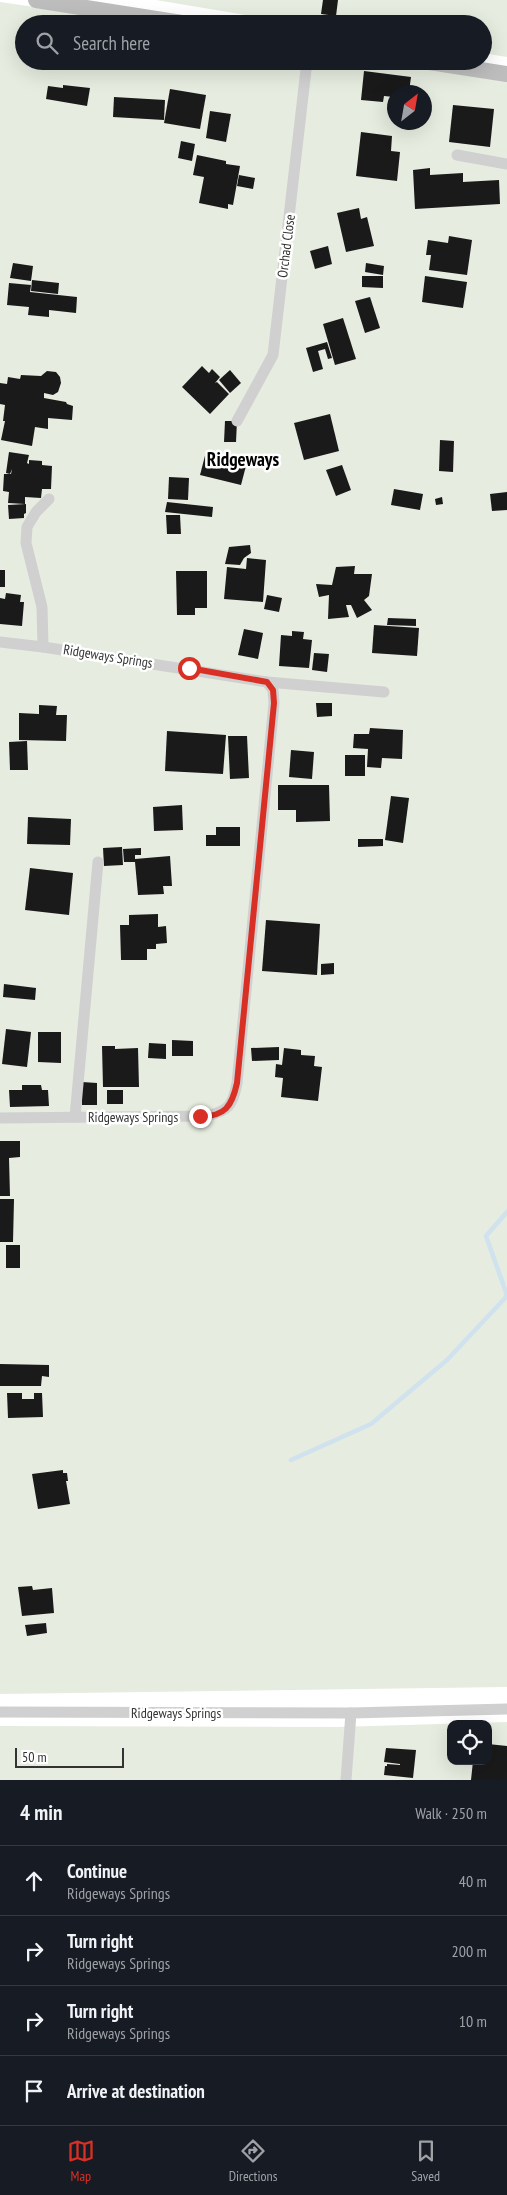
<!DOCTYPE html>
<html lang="en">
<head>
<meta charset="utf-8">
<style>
  body { margin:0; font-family:"PT Sans Narrow",sans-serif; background:#242831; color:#f1f3f6 }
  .controls { position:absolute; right:15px; bottom:15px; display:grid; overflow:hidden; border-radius:10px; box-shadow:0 5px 20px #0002 }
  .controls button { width:45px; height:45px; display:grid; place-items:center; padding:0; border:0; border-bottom:1px solid #363941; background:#171b24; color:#f1f3f6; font:25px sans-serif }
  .compass { position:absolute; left:387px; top:85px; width:45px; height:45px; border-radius:50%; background:#171b24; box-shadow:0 5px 20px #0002; rotate:31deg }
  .scale { position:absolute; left:15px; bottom:12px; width:109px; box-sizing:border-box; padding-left:5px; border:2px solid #333; border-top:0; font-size:14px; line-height:18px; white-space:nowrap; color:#333; -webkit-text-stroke:4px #fff; paint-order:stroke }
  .stop { position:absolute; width:15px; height:15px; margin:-11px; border:4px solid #d93025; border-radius:50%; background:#fff }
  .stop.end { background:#d93025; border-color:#fff; box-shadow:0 1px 5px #0008 }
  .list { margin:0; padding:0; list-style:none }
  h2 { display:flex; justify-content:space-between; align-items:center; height:65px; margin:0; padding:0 20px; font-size:21px }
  h2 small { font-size:16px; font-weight:400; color:#9ea1a6 }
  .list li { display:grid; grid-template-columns:32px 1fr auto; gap:15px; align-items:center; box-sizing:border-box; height:70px; padding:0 20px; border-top:1px solid #363941 }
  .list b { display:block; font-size:19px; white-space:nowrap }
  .list p { margin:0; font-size:16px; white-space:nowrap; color:#9ea1a6 }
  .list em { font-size:16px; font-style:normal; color:#9ea1a6 }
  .icon { flex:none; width:28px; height:28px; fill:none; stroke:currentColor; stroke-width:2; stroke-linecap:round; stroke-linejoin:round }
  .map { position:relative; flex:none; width:507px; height:1780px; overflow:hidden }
  .search { position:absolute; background:#171b24; box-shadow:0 5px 20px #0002; left:15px; right:15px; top:15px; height:55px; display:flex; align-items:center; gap:12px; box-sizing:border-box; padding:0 18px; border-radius:28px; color:#9ea1a6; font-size:19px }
  .sheet { height:345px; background:#171b24 }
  nav { display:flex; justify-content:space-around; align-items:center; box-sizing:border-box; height:70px; border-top:1px solid #363941; background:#171b24; font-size:14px; color:#9ea1a6 }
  nav a { display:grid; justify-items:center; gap:2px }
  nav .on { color:#d93025 }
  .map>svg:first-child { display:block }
  .garden { fill:#e6ecdf; fill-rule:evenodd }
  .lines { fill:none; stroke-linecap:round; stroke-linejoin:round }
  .stream { stroke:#cfe2ee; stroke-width:4.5 }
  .building { fill:#1a1a1a }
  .street { stroke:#d0d0d0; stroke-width:11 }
  .secondary { stroke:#bdbdbd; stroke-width:16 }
  .route { stroke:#d93025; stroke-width:6 }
  .labels { text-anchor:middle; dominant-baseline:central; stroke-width:5; stroke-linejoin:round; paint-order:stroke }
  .street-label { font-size:14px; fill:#333; stroke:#fff }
  .district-label { font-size:19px; font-weight:bold; fill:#000; stroke:#fff }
</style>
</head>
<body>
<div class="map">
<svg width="507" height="1780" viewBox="0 0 507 1780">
  <rect width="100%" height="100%" fill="#fff"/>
  <g class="garden">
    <path d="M156,0H507V57L483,53V24H299Z"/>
    <path d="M0,2L151,24H24V61H405L507,76V1687L0,1694ZM394,92H424V122H394Z"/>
    <path d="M507,1722V1780H0V1726L338,1727ZM451,1724H488V1761H451Z"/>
  </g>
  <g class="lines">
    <g class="stream">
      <path d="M507,1212L486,1236L507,1295"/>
      <path d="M291,1460L371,1424L447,1360L507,1296"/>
    </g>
  </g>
  <g class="building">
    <path d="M323,0H338L336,16L321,14Z"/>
    <path d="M364,71L411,77L409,92H394V97L384,96L383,102L361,100Z"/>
    <path d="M63,85L90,88L87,106L46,99L48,86L63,88Z"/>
    <path d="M170,89L206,95L200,129L164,123Z"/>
    <path d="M114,97L165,100L164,120L113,117Z"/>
    <path d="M453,105L494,109L490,147L449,142Z"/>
    <path d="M210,111L231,114L226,142L206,138Z"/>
    <path d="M361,132L392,136L391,151L400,152L397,181L356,176Z"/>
    <path d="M181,141L195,144L192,161L178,158Z"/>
    <path d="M197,155L226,161V164L240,166L233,205L228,204V209L199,203L204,177L193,175Z"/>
    <path d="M430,168V175L463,173V182L499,180L500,204L415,209L413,170Z"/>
    <path d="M239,175L255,178L253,189L237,186Z"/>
    <path d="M359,208L361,219L367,217L374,246L346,252L337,213Z"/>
    <path d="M449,236L472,240L467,275L429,270L431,255H426L428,240L448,243Z"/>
    <path d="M328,246L332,264L315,269L310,251Z"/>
    <path d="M13,263L33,266L31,281L10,278Z"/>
    <path d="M366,263L384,266L383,275L365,272Z"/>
    <path d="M362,276H383V288L362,287Z"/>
    <path d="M425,276L467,282L463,308L422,302Z"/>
    <path d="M32,280L59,283L58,294L31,291Z"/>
    <path d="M9,283L31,285L30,292L77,297L76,313L49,310V317L28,315L29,307L7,305Z"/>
    <path d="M370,297L380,328L365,333L355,301Z"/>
    <path d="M343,318L356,359L335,365L323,324Z"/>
    <path d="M327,342L332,358L328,359L325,349L318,351L323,369L313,372L306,348Z"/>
    <path d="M202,366L209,373L212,369L220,377L215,383L217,382L229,394L210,414L182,387Z"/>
    <path d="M230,370L241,383L230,393L219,380Z"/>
    <path d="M47,371L56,372L60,377L61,383L58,392L53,395L44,393V398L66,402L67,404L73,406L72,420L48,418V429L35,427L32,446L1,440L5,421H3L5,405L0,404V383L7,384L8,377L20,379L21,375L41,376Z"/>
    <path d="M330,414L339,451L304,460L294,423Z"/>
    <path d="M225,421H237L236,442H224Z"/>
    <path d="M440,440L454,441L453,472L439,471Z"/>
    <path d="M9,452L29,455L27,463L29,464V460L42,461V465L52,466L51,489H42L41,498L25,497V504L8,503L9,492L3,491L4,474H11L12,469L10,474L6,473Z"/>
    <path d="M206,452L247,462L241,485L200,475Z"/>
    <path d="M342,465L351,490L336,496L326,470Z"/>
    <path d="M169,477L189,478L188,500L168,499Z"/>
    <path d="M394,489L423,494L420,510L391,505Z"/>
    <path d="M507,492V510L492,511L490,494Z"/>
    <path d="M442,497L443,504L436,505L435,499Z"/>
    <path d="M167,502L213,507L212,517L165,512Z"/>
    <path d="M26,504V513L24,514V518L9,519L8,505Z"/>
    <path d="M166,515H180L181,534H167Z"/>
    <path d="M250,545L251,553L244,558L240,565L225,564L229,547Z"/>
    <path d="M247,558L266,560L263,602L224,599L227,567L246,569Z"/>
    <path d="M355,566L354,574H372L369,596L364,600L372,610L357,618L351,605H346L349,617L328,619L329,595L319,597L316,584L332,585L336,567Z"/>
    <rect x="0" y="570" width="5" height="17"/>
    <path d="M176,571H207V608H195V615H177Z"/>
    <path d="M6,593L21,595L20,602H24L22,626L0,624V598L5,599Z"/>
    <path d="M267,595L282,598L279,612L264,609Z"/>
    <path d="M388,618L416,619V626L387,625Z"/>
    <path d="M374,625L419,628L417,656L372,653Z"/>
    <path d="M244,629L263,633L258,659L238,655Z"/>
    <path d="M292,631L304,632L303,639L312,640L309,668L279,666L281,635L292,636Z"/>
    <path d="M314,653L329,654L327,672L312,670Z"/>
    <path d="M316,703H332V716L317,717Z"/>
    <path d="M39,705L57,706L56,715H67L66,741L19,740V713L39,714Z"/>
    <path d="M370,728L403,730L402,759L382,758L381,768L367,767L368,749L353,748L354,734H369Z"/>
    <path d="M167,731L226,735L223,774L165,771Z"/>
    <path d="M228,736H247L249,778L230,779Z"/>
    <path d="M27,741L28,770H10L9,742Z"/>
    <path d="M291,750L314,752L312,779L289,777Z"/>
    <rect x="345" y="755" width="20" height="21"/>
    <path d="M278,785H329L330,821L296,822V810H278Z"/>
    <path d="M391,796L409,798L403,843L385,840Z"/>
    <path d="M182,805L183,830L154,831L153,807Z"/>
    <path d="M28,817L71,819L70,845L27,844Z"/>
    <path d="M216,827H240V846H206V835H216Z"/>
    <path d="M358,839H383V846L358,847Z"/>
    <path d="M122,847L123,865L104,866L103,848Z"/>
    <path d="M141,848V855H135V859L170,856L172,886H163L164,894L138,895L135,862H124L123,849Z"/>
    <path d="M30,868L73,873L69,915L25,910Z"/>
    <path d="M158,914V927L166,926L167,943L156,944V949H147V960H121L120,925H129V915Z"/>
    <path d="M266,920L320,924L317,975L262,971Z"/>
    <path d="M334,963V974L321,975V964Z"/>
    <path d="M4,984L36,988L35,1000L3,997Z"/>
    <path d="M6,1029L31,1032L27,1067L2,1064Z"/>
    <path d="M38,1032H61V1063L38,1062Z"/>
    <path d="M172,1040L193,1041V1056H172Z"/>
    <path d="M149,1043L166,1044V1059L148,1058Z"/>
    <path d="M102,1046H115V1049L138,1048L139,1087H103Z"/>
    <path d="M279,1047V1060L252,1061L251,1048Z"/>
    <path d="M284,1048L301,1050V1055L315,1056L314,1066L322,1067L318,1101L281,1097L283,1078L275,1077L276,1064L282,1065Z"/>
    <path d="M82,1082L97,1083V1105H82Z"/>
    <path d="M22,1085H41L42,1090H48L49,1106L10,1107L9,1090H22Z"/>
    <rect x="107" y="1090" width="16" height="14"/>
    <path d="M0,1141H20V1157L9,1158L10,1196H0Z"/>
    <path d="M0,1199H14L13,1242H0Z"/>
    <rect x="6" y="1245" width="14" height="23"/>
    <path d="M0,1364L49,1365V1377L42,1376L41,1386H0Z"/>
    <path d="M7,1393H22V1399H34V1393H42L43,1417L8,1418Z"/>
    <path d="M63,1470V1473H67L68,1481H66L70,1504L38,1509L32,1474Z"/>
    <path d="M32,1586L33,1590L52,1588L54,1613L22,1616L18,1587Z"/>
    <path d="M46,1623L47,1633L27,1636L25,1625Z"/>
    <path d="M488,1744L507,1746V1780H471L473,1761H488Z"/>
    <path d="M386,1748L416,1750L413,1778L384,1775L385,1766H387V1764L400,1765V1764L384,1762Z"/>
  </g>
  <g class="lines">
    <g class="street">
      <path d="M457,155L507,164"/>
      <path d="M237,421L273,355L307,61"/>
      <path d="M0,642L43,647L267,682L384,692"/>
      <path d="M43,647L42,607L26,543L27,527L36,512L49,499"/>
      <path d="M75,1117L98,862"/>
      <path d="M0,1118L206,1116C229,1111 233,1105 237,1083L274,703L273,690L267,682"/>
      <path d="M0,1712L351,1713"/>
      <path d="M346,1780L351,1713L507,1709"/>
    </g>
    <g class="secondary">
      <path d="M36,0L188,24"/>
      <path d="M423,61L507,74"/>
    </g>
  </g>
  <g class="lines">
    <path class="route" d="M189,668L267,682L273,690L274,703L237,1083C232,1106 225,1117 200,1116"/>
  </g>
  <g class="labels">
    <g class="street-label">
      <text transform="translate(286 246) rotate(-83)">Orchad Close</text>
      <text transform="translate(108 656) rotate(9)">Ridgeways Springs</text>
      <text x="133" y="1117">Ridgeways Springs</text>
      <text x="176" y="1713">Ridgeways Springs</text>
    </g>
    <g class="district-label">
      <text x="243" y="459">Ridgeways</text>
    </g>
  </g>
</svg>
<div class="controls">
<button><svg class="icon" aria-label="locate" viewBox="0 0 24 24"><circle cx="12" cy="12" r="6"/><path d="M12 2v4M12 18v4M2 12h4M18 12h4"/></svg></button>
</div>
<svg class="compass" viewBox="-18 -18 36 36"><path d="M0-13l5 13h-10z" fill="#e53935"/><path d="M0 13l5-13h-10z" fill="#9ea1a6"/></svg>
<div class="scale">50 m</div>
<div class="stop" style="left:189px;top:668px"></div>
<div class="stop end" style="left:200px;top:1116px"></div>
<div class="search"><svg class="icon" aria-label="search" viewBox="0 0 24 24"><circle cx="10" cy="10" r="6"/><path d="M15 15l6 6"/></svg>Search here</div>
</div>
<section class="sheet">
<h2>4 min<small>Walk · 250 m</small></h2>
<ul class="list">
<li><svg class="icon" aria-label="ahead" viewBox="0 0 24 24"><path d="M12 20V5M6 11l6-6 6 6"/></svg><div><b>Continue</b><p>Ridgeways Springs</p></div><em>40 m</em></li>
<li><svg class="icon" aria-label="right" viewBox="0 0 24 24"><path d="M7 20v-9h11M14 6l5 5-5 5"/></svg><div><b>Turn right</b><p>Ridgeways Springs</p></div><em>200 m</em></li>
<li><svg class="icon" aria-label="right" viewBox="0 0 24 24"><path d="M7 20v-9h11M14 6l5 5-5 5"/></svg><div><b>Turn right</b><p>Ridgeways Springs</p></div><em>10 m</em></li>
<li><svg class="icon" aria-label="arrive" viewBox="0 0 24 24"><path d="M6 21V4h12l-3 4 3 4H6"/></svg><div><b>Arrive at destination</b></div></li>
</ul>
</section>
<nav>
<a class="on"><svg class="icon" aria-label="map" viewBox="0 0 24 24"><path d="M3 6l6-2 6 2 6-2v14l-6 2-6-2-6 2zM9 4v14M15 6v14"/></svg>Map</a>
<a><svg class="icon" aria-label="directions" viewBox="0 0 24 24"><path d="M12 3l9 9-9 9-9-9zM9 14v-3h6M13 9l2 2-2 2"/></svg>Directions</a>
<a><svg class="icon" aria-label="saved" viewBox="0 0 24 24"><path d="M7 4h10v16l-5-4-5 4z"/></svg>Saved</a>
</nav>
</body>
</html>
